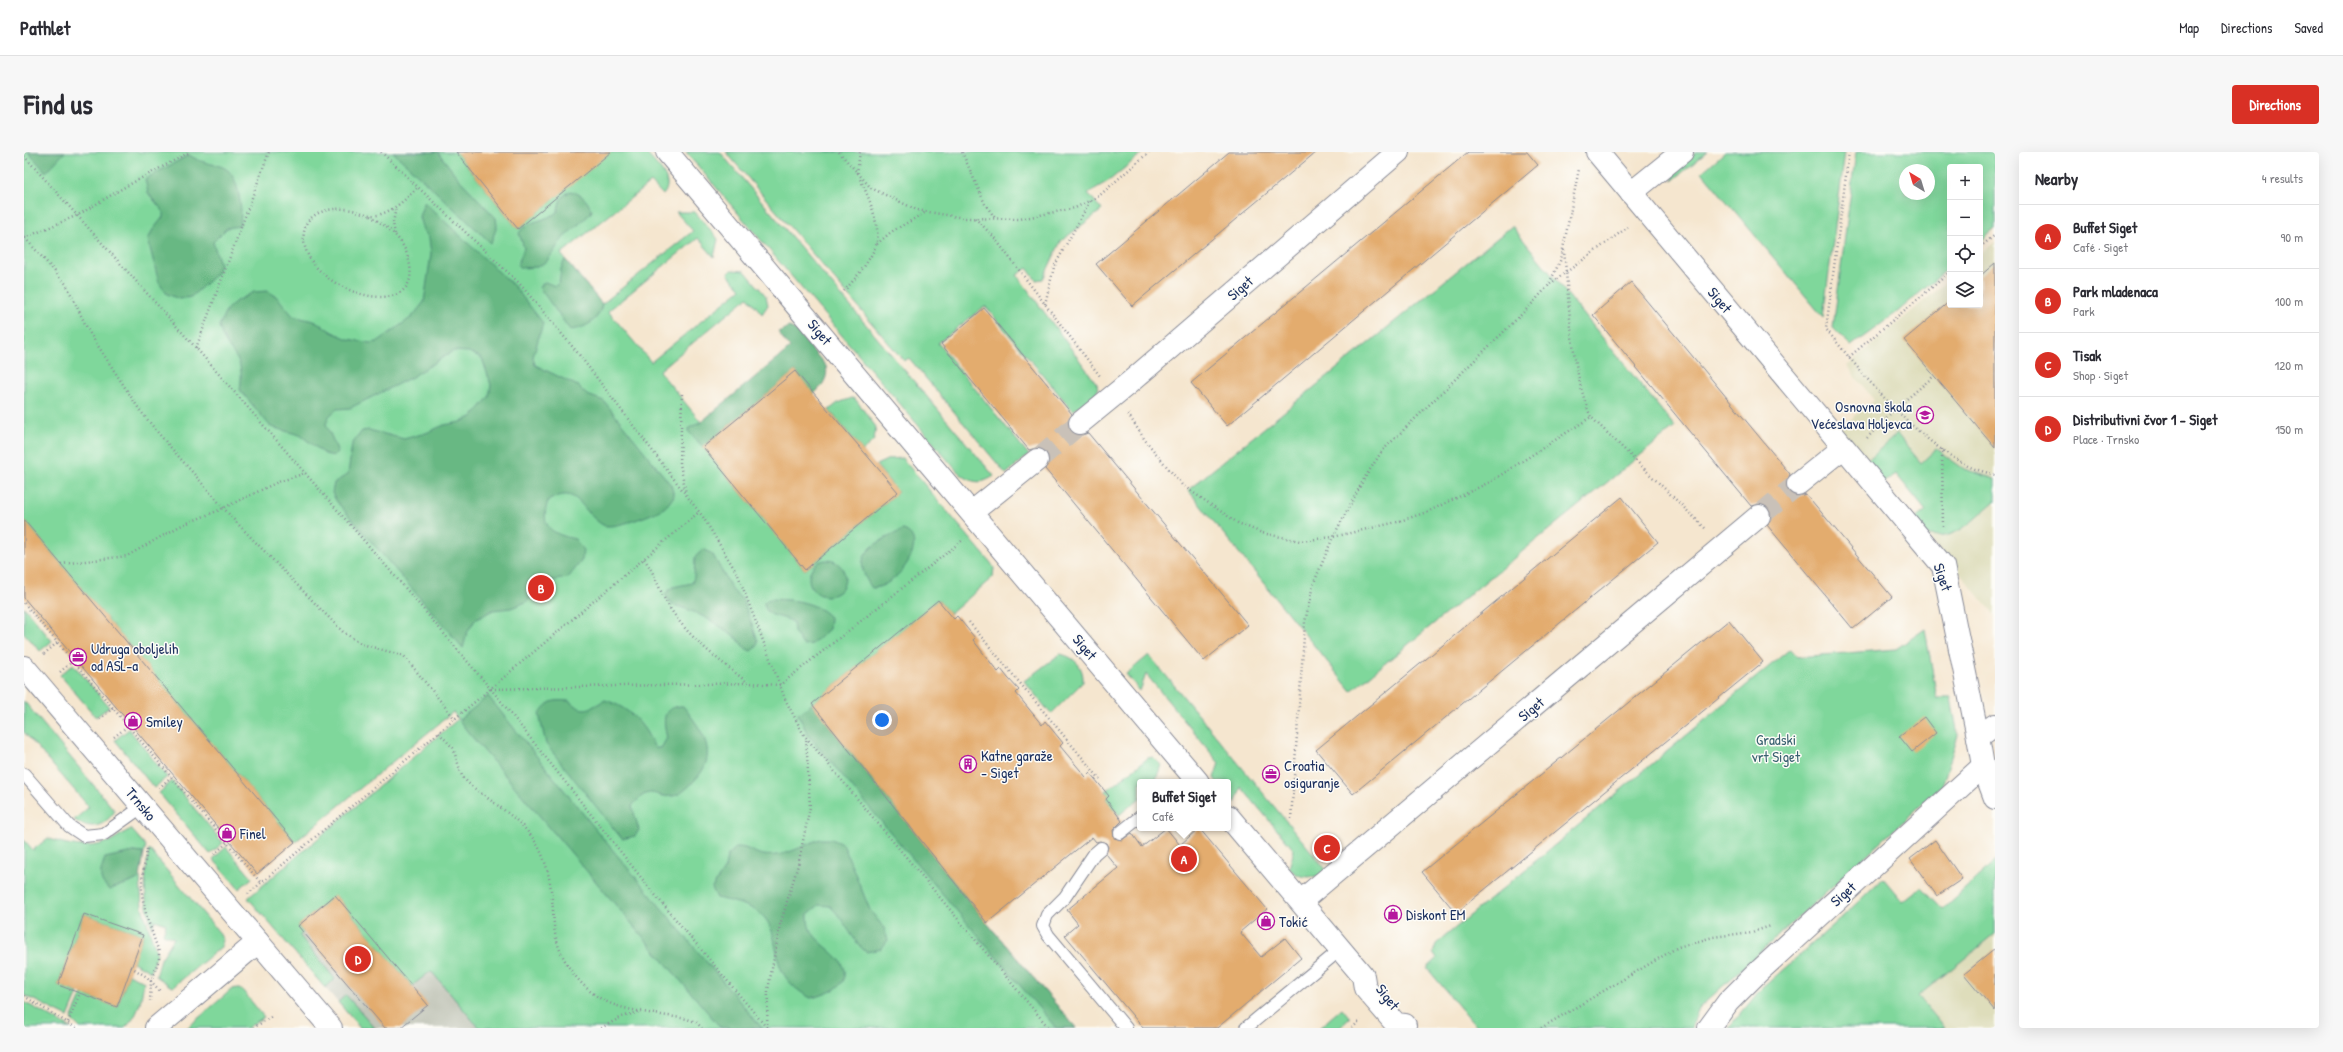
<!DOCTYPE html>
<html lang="en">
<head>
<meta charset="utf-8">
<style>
  body { margin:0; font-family:"Patrick Hand",sans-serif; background:#f7f7f7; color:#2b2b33 }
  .controls { position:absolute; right:12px; top:12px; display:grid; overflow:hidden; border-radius:4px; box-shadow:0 4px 16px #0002 }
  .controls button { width:36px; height:36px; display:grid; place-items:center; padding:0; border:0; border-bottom:1px solid #e1e1e2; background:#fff; color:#2b2b33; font:20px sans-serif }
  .compass { position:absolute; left:1875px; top:12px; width:36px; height:36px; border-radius:50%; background:#fff; box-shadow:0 4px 16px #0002; rotate:322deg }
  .you { position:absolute; left:858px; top:568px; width:14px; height:14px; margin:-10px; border:3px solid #fff; border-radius:50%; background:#1a73e8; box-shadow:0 0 0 6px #1a73e833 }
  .badge { display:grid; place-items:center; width:26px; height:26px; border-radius:50%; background:#d93025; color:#fff; font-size:13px; font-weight:700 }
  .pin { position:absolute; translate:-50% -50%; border:2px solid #fff; box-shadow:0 1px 4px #0006 }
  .popup { position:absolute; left:1113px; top:627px; width:94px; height:52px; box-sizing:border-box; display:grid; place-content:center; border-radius:4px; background:#fff; filter:drop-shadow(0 1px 3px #0005); font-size:13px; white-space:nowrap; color:#7c7c81 }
  .popup b { font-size:15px; color:#2b2b33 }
  .popup::after { content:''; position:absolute; left:50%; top:100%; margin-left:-8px; border:8px solid transparent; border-top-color:#fff }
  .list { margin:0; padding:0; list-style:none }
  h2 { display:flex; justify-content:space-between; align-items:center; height:52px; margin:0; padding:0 16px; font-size:17px }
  h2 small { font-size:13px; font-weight:400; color:#7c7c81 }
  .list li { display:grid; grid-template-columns:26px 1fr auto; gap:12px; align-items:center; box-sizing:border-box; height:64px; padding:0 16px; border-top:1px solid #e1e1e2 }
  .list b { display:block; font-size:15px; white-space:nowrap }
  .list p { margin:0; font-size:13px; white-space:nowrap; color:#7c7c81 }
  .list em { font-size:13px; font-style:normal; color:#7c7c81 }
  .icon { flex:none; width:22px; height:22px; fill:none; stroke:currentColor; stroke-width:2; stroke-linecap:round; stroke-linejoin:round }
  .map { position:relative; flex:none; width:1971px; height:876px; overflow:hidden; border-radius:4px }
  header { display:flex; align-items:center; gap:24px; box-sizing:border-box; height:56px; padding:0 20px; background:#fff; border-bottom:1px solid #e1e1e2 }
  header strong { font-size:19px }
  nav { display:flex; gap:22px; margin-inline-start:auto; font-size:14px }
  .intro { display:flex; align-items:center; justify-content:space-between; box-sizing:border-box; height:96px; padding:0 24px }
  h1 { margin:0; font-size:28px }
  .button { padding:10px 18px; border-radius:4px; background:#d93025; color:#fff; font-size:14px; font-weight:700 }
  main { display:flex; gap:24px; padding:0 24px }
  aside { flex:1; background:#fff; border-radius:4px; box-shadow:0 4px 16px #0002 }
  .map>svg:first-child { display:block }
  .built { fill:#deddbb }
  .industrial { fill:#c3c6b9 }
  .green { fill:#7fd79b; stroke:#4d837c; fill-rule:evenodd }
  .forest { fill:#67b883; stroke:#417470 }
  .building { fill:#e3ac6e }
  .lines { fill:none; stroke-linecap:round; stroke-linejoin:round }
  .minor-tunnel { stroke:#c9c1b8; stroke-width:22; stroke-dasharray:22 11; stroke-linecap:butt }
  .service-casing { stroke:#888a96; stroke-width:14 }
  .minor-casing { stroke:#888a96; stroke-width:24 }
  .tertiary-casing { stroke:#888a96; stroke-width:24 }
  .path { stroke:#888a96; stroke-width:2.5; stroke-dasharray:1 3; stroke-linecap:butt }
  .service { stroke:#fff; stroke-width:12 }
  .minor { stroke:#fff; stroke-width:22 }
  .tertiary { stroke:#fff; stroke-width:22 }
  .labels { text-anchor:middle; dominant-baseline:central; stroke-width:3; stroke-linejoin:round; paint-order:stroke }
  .street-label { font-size:15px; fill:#1b2f5e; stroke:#fdfcf7 }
  .poi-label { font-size:15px; fill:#1b2f5e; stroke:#fdfcf7; text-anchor:start }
  .park-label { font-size:15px; fill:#396170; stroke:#fdfcf7 }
</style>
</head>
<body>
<header>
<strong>Pathlet</strong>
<nav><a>Map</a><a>Directions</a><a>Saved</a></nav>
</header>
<div class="intro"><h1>Find us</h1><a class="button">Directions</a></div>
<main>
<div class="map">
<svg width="1971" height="876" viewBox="0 0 1971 876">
  <rect width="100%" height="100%" fill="#fdfcf7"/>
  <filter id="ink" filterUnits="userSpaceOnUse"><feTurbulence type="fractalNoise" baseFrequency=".025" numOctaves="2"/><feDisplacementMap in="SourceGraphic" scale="8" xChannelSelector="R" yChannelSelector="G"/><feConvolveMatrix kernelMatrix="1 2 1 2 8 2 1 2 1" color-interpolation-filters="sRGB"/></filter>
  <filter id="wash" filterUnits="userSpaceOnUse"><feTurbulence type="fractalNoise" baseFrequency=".012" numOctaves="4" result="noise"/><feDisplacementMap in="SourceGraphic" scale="16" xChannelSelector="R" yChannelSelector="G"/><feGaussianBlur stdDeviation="0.9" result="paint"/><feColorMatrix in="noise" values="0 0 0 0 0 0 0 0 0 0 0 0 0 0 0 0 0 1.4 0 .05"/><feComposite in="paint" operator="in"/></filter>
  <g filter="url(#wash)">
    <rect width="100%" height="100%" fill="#f5e6cf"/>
    <g class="built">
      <path d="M1971,90V463L1937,422L1894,375L1902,359L1872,322L1860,330L1813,279L1850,248L1823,214L1926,127V153H1956V102Z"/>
      <path d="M1971,782V876H1921L1894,844Z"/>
    </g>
    <path class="industrial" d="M323,719L368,771L455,876H336L252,779Z"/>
    <g class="green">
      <path d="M0,0H432L494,77L586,0H621C631,12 652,28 639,43L627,30L537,102L578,152L669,79L652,60H671L694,87L690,105L674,86L584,159L627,210L717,137L704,122L707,118L721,119L742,144L744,153L738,162L724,145L635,219L677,270L679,295L781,418L874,340L852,313L865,307L878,306L967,411L970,416L969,425L926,462L914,448L788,552L963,771L1052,876H455L407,819L388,834L311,743L274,774L279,780L276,784L311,827L301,836L224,746L434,567L429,560L271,690L0,368Z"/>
      <path d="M662,0H696L970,324C955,334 946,330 933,319Z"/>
      <path d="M702,0H1120L1086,28L1064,41L1078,58L1037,89L1019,127L1012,128L1003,116L993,123L1073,232L1074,239L1049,259L961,154L914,191L1005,303L982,322L885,206L880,209Z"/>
      <path d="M1672,0H1683L1648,29L1652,18Z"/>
      <path d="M1701,0H1821L1799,165L1678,20Z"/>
      <path d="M1832,0H1971V77L1956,90V15H1926V115L1872,161L1827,194L1809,176ZM1881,18H1905V42H1881Z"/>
      <path d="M1488,74L1651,275L1327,539L1164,338Z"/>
      <path d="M828,246L832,248L852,275L850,288L839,299L805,258L814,251Z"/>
      <path d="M1873,282L1897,311L1912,297L1940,317L1971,327V349C1948,368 1932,391 1900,383L1892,367L1902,359L1872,322L1860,330L1839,312Z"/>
      <path d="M0,455L28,489L16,499L0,481Z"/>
      <path d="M1901,477L1913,546H1927L1934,583L1918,634L1675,856L1667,876H1453L1403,816L1413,807L1409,801L1412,792L1766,497L1773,505L1872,497Z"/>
      <path d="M1036,502C1051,505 1060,515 1059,530L1027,562L1000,529Z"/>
      <path d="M1125,503L1305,721C1291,725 1277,729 1265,716L1270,698L1217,635L1211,652L1204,643V630H1193L1190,626L1195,611L1122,522L1116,539L1102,522Z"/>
      <path d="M49,512L85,555L72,565L36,523Z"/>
      <path d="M0,549L91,659C79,676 67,678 50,668L65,655L0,580Z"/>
      <path d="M105,577L143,625L130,636L91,588Z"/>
      <path d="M1129,605L1137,613L1131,630H1116V646L1095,663L1082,647L1085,644L1082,639L1124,606Z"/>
      <path d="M148,629L199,691L186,702L135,641Z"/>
      <path d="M107,677L122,694L120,701L109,700L86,737C96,732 108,732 116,725L118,755L133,802L127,820L109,810L119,783L60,762L34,833L54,841L44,865L0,843V688L9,698L24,686C43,694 69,698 88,688C94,685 100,680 107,677Z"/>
      <path d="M202,695L228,726L215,737L189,707Z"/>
      <path d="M125,697L194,779L199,788L197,795L149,835L146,834L132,824L137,807L150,786L139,782L142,772L131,768L128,776C119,745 120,729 125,697Z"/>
      <path d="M1971,709V782L1894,844L1921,876H1705L1736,838L1815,768L1859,726L1879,750L1898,735L1919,757Z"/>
      <path d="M105,822L120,830C117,848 115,864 101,876H56L47,867L58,842L93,855Z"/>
      <path d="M213,836L219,839L240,865L223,876H163L208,837Z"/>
      <path d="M322,843L351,876H336L314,850Z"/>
      <path d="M0,850L47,876H0Z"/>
      <path d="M1318,856L1326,866L1315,876H1295Z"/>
    </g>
    <g class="forest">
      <path d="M4,0H41L22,20Z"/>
      <path d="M369,0H414L434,26L472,66L473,74L467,91Z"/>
      <path d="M165,3C191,20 207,3 215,43C217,55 218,63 215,74L203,76L189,90L196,112L193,121L167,145L155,147L143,142L135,131L124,88L128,79L139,65V59L124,41L121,27Z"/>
      <path d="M547,39C559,43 563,48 568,59L565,63L539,86L523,109L513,115L497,116L494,112L500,96L495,81C504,67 523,70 534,59C535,49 538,43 547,39Z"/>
      <path d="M400,50L490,134L519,171L509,205L511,213L554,234L563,243L580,249L647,333L650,344C647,348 644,353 640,356C630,362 589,378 579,373C556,360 555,330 524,349C515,375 528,382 551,387L559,398L558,408L544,426L525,429L502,450L487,456L469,458L451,468L443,481L439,496L313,350L308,341L310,331L324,322L328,292L338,279L345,278L380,287L402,281L420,273L437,270L449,264L465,245L467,233L458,206L445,200L429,199L388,225L326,256L313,257L305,264L302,272L314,300L310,304L301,302L276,283L247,275L216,238C222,199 203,206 195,174L203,157L211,150L230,140L244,139L253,145L269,164L293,170L308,180L324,187L346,191L353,190L388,165L400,150L407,102L405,86L399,78L395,65Z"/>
      <path d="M541,107L578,152C575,169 562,176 546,178L515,135L521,130L531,134L535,131L537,117Z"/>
      <path d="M765,175L772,178L802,214C805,226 798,234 790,242L771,219L679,295L664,279L665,276L677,270L766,196L754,180Z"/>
      <path d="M879,378C907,386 874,436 848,436C823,403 852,390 879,378Z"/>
      <path d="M680,397L689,403L709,439L719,448L734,489L733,494L727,499C718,496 716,488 709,483C690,470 669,457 648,453L641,442L649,435L668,431L670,425L671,405Z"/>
      <circle cx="803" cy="426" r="18"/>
      <path d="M746,447C768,448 789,448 806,465L805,477L788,492L779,493L770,480L769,470C758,463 741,467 740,450Z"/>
      <path d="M464,544L582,690L738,876H697L443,579L435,568Z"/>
      <path d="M581,548C607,556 620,573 631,596H637L643,586C639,569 637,554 659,554C679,579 697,603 669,630C665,635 656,643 649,644C629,647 628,630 608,654L615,678L611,684L598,687L522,592L515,562C525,548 529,548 545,549C560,562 565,557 581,548Z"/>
      <path d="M788,552L963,771L1052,876H1032L784,583L774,562Z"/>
      <path d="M796,687H808L819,692L846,758L860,776L864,788L857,797L842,800C829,790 821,768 806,754L795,753L784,762C784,767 784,773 786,777C793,790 805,796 814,806C835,830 806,842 787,846C776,841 764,831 758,819C748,797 755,770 729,757C718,751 704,749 693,746L688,736L701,716L703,704L713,695C725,695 730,702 740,703C759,706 778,694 796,687Z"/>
      <path d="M109,700L120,701L116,725C108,732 96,732 86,738C73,728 76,720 81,706Z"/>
    </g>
    <g id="blocks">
      <g class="building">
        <path d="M432,0H587L494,77Z"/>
        <path d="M1205,0H1292L1108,154L1072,112Z"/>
        <path d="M1444,0H1503L1514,13L1203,274L1167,231Z"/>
        <path d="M1971,111V296L1880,188L1926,149V153H1956V124Z"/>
        <path d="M1607,130L1766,322L1762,333L1765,340L1775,344L1782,342L1868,445L1829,477L1743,373L1747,368L1745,356L1739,352L1727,354L1569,163Z"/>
        <path d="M960,156L1048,262L1044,273L1047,279L1058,283L1064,281L1224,473L1180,509L1021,317L1025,307L1022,300L1012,296L1005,298L917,192Z"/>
        <path d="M771,219L874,340L781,418L679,295Z"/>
        <path d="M1598,345L1634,390L1329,642L1292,598Z"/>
        <path d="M0,368L271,690L233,722L0,446Z"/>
        <path d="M914,448L930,467L933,464L951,486L949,488L974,520L977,517L984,526L995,538L992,541L1018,573L1021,569L1039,591L1036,594L1062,625L1066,621L1085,644L1082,647L1098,669L1089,678L1090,686L1098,688L1108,681L1118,695L1142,676L1156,693L1175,676L1243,757L1216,780L1237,805L1261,786L1277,806L1193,876H1119L1041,783L1054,772L1043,758L1094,716L1082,702L1084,695L1082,691L1076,689L1072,690L1068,685L963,771L788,552Z"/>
        <path d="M1705,468L1739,510L1432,761L1398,720Z"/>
        <path d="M1900,565L1912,581L1888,600L1875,584Z"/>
        <path d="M1911,688L1938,727L1913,744L1886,707Z"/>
        <path d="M311,743L404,853L376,876H361L274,774Z"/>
        <path d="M60,762L119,783L93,855L34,833Z"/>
        <path d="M1971,797V859L1940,822Z"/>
      </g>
    </g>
  </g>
  <g filter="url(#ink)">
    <use href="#blocks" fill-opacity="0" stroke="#888a96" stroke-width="1"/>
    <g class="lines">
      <g class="minor-tunnel">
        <path d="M1013,308L1056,271"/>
        <path d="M1735,364L1774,332"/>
      </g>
      <g class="service-casing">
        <g id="service">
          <path d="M0,622L45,674L60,684L80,682L119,654"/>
          <path d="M1096,681L1116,665"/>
          <path d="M1077,696L1070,702L1041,745L1023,763L1019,774L1024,783L1102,876"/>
          <path d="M1222,876L1317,797"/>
        </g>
      </g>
      <g class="minor-casing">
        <g id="minor">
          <path d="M643,0L1174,630"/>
          <path d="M1573,0L1919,414L1954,585"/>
          <path d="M1607,41L1658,0"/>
          <path d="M1056,271L1105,231L1374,0"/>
          <path d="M1774,332L1819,296"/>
          <path d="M948,360L1013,308"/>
          <path d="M1204,664L1339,824L1341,836L1372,872L1381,873"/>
          <path d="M1277,749L1735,364"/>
          <path d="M132,876L234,790"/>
          <path d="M1685,876L1704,850L1733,821L1959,614"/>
        </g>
      </g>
      <g class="tertiary-casing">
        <g id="tertiary">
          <path d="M0,515L307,876"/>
          <path d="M1971,573L1954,585L1959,614L1971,646"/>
        </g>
      </g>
      <g class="path">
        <path d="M357,0L495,131L553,200L679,365L714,423L762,549L780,583L1025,876"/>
        <path d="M815,0L847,36L893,58L940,66L996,67L1051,56L1075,44L1125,0"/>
        <path d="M938,0L961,52L971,66"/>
        <path d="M1825,0L1802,177C1841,225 1887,283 1942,313C1951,318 1962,320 1971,323"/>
        <path d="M0,4L172,196L383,438L476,548L627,738L743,876"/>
        <path d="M833,21L836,0"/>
        <path d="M346,64C367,77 382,89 386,114C395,171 287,141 280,90C279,83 280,74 285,68C295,57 314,55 328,58C338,60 347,66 357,62C372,57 383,46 394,35"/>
        <path d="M951,66L969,84L1076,224"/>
        <path d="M371,82L369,71L372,55"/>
        <path d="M0,86L54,63L99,36L166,0"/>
        <path d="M1,86L42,132L65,180L115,257L135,282L211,369L319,480L338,492L380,504L431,567"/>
        <path d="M853,92L867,80L902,60"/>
        <path d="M1956,95L1971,83"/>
        <path d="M1540,98C1545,147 1547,221 1567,265L1682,377"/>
        <path d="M1526,132L1604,75"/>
        <path d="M820,139C832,126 846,109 852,93C858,76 843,40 835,25"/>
        <path d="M1021,152L1030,115L1066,49"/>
        <path d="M172,196L245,0"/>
        <path d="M1825,205L1926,120"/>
        <path d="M658,242L656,312L662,341"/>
        <path d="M1104,262L1121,288L1158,333L1214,371L1238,381L1276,389L1309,385L1373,370L1403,360L1466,330L1567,265"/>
        <path d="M1843,286L1871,257L1910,224"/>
        <path d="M1918,297L1919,376"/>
        <path d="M620,407C631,421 635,438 644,453C663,485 695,508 723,530"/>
        <path d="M37,412L103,404L156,374L193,359L254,330L282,321"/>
        <path d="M0,451L237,731"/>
        <path d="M945,470L1076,627"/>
        <path d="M20,502L34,490"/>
        <path d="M36,520L49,509"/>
        <path d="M467,537L724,531L756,533L939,388"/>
        <path d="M76,567L89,556"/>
        <path d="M415,581L429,596L438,624L444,631C465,649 494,664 510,688C527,712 528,745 530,773C532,805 558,841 588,852C608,860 641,863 663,867L672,870L678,876"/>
        <path d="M90,585L104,574"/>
        <path d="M135,636L147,625"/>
        <path d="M1267,667L1281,470L1289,433L1309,385L1340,327L1358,299L1505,155L1524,134L1537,107L1555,17"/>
        <path d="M123,697L118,727V743L123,766L135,800V807L127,829L126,849"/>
        <path d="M190,702L203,691"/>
        <path d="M224,742L675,360"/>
        <path d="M107,815L123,825L137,840"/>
        <path d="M0,844L52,876"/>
        <path d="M44,870L56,841"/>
        <path d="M229,876L247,865"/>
        <path d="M577,876L598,865L618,859"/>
        <path d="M743,876L744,838L756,773L774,713L786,655L782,586"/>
        <path d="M1328,876L1337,868"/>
        <path d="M1517,876L1654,795L1689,785L1728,780L1747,774"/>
      </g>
      <use href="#service" class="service"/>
      <use href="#minor" class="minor"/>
      <use href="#tertiary" class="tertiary"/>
    </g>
  </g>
  <defs>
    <g id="school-ring" transform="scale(0.9)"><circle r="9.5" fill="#fdfcf7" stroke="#b5179e" stroke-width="1.5"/><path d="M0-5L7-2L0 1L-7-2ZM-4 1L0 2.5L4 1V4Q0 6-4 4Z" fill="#b5179e"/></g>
    <g id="office-ring" transform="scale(0.9)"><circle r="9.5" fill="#fdfcf7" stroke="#b5179e" stroke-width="1.5"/><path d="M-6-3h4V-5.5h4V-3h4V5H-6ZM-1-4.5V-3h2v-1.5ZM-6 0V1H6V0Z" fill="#b5179e"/></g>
    <g id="shop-ring" transform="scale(0.9)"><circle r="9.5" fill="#fdfcf7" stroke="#b5179e" stroke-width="1.5"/><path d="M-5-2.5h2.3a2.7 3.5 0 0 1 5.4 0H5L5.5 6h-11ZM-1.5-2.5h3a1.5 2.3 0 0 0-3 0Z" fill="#b5179e"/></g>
    <g id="building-ring" transform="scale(0.9)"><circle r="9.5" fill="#fdfcf7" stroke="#b5179e" stroke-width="1.5"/><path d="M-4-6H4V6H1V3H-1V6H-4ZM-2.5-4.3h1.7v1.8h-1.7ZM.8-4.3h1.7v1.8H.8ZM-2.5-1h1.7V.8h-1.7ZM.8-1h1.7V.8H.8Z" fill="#b5179e"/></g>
  </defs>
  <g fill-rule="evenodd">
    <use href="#school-ring" x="1901" y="263"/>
    <use href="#office-ring" x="54" y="505"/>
    <use href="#shop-ring" x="109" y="569"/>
    <use href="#building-ring" x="944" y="612"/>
    <use href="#office-ring" x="1247" y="622"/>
    <use href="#shop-ring" x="203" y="681"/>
    <use href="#shop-ring" x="1369" y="762"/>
    <use href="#shop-ring" x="1242" y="769"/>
  </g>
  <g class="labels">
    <g class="street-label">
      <text transform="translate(1216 136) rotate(-41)">Siget</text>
      <text transform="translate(1696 148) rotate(50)">Siget</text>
      <text transform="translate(796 180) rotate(50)">Siget</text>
      <text transform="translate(1919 425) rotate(71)">Siget</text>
      <text transform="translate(1061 495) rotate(50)">Siget</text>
      <text transform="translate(1507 557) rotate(-40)">Siget</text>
      <text transform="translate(117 652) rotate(50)">Trnsko</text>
      <text transform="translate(1819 742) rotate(-42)">Siget</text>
      <text transform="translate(1364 845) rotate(52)">Siget</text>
    </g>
    <g class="poi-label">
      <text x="1888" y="254" text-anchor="end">Osnovna škola<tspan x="1888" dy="17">Većeslava Holjevca</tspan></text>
      <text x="67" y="496">Udruga oboljelih<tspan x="67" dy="17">od ASL-a</tspan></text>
      <text x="122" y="569">Smiley</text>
      <text x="957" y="603">Katne garaže<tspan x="957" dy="17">- Siget</tspan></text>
      <text x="1260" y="613">Croatia<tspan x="1260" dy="17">osiguranje</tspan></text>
      <text x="216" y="681">Finel</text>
      <text x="1382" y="762">Diskont EM</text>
      <text x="1255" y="769">Tokić</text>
    </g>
    <g class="park-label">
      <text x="1752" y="587">Gradski<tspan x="1752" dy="17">vrt Siget</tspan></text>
    </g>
  </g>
</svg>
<div class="controls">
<button>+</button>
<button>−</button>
<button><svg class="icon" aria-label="locate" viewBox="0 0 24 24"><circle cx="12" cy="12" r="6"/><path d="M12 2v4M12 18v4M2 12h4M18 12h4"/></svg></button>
<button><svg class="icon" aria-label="layers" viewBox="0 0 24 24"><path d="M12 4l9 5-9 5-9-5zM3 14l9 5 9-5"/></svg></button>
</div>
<svg class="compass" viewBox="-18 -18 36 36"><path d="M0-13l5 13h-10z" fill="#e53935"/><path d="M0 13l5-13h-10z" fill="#7c7c81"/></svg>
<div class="you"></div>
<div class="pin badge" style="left:1160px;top:707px">A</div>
<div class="popup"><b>Buffet Siget</b>Café</div>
<div class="pin badge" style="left:517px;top:436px">B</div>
<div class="pin badge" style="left:1303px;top:696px">C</div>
<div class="pin badge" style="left:334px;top:807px">D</div>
</div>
<aside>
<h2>Nearby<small>4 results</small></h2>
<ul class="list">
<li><span class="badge">A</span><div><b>Buffet Siget</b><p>Café · Siget</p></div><em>90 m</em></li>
<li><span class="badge">B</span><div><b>Park mladenaca</b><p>Park</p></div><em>100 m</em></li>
<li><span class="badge">C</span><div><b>Tisak</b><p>Shop · Siget</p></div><em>120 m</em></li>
<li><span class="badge">D</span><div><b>Distributivni čvor 1 - Siget</b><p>Place · Trnsko</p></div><em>150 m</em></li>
</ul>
</aside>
</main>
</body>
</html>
